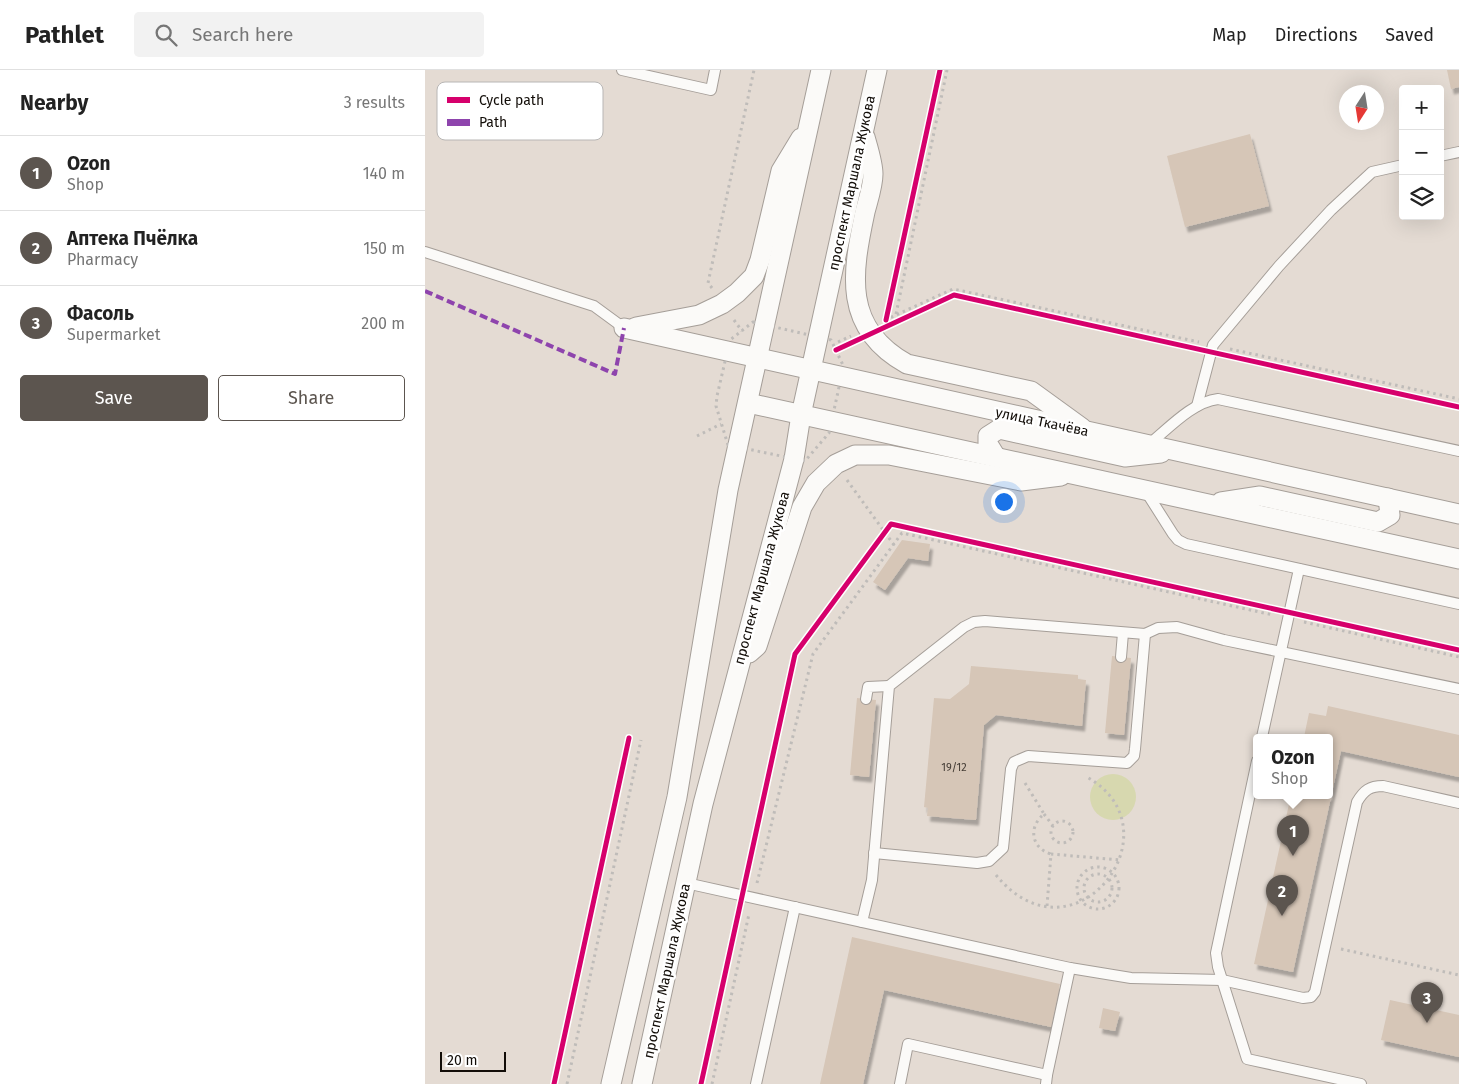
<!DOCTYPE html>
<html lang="en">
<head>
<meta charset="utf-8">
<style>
  body { margin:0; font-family:"Fira Sans",sans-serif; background:#f2f2f2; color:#222 }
  .controls { position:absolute; right:15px; top:15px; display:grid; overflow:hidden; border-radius:5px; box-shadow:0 5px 20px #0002 }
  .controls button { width:45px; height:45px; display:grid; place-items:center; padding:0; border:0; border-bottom:1px solid #e0e0e0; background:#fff; color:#222; font:25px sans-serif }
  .compass { position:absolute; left:914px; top:15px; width:45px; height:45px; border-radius:50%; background:#fff; box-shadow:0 5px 20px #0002; rotate:192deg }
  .scale { position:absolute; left:15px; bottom:12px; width:66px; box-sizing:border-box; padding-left:5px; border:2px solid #120d08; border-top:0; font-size:14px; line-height:18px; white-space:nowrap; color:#120d08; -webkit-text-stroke:4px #fff; paint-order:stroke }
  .you { position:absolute; left:578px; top:431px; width:18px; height:18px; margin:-12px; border:4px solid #fff; border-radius:50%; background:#1a73e8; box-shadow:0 0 0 8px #1a73e833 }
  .badge { display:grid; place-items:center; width:32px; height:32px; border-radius:50%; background:#5c554f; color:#fff; font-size:16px; font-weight:700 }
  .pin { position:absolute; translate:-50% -41px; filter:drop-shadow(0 1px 2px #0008) }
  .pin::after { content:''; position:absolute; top:26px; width:18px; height:15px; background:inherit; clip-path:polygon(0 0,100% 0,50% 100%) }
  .popup { position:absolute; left:828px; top:664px; width:80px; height:65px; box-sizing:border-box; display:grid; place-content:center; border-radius:5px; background:#fff; filter:drop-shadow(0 1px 4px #0005); font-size:16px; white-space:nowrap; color:#767676 }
  .popup b { font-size:19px; color:#222 }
  .popup::after { content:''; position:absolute; left:50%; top:100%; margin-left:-10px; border:10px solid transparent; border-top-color:#fff }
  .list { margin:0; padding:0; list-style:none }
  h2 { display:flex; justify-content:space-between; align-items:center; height:65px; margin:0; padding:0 20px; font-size:21px }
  h2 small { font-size:16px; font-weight:400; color:#767676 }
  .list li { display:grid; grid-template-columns:32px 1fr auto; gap:15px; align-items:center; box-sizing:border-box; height:75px; padding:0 20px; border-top:1px solid #e0e0e0 }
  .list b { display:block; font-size:19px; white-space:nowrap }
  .list p { margin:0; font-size:16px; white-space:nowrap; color:#767676 }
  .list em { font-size:16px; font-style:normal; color:#767676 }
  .actions { display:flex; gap:10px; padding:15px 20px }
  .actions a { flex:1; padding:11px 0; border:1px solid #5c554f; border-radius:5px; text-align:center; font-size:18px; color:#5c554f }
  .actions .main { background:#5c554f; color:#fff }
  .icon { flex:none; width:28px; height:28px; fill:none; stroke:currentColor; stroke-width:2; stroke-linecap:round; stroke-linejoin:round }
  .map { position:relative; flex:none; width:1034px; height:1014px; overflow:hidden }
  header { display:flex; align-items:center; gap:30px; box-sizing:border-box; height:70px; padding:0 25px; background:#fff; border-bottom:1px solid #e0e0e0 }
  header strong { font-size:24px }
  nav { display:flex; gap:28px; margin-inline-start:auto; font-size:18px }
  .search { width:350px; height:45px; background:#f2f2f2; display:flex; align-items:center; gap:12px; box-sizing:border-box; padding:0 18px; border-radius:5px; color:#767676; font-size:19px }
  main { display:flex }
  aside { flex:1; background:#fff }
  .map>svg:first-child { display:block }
  .green { fill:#d7d8af }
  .building { fill:#d6c6b7; filter:url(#shadow) }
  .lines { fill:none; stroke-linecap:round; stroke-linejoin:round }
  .lane-casing { stroke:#a59e98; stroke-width:12 }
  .street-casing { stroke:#a59e98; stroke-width:21 }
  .path { stroke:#bfbcb9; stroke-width:3; stroke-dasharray:2.5 4; stroke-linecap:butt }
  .lane { stroke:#fbfaf8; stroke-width:10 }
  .street { stroke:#fbfaf8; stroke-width:19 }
  .quiet { stroke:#8e44ad; stroke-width:4; stroke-dasharray:8 4; stroke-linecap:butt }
  .cycleway-casing { stroke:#fff; stroke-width:8 }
  .cycleway { stroke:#d6006c; stroke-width:5 }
  .labels { text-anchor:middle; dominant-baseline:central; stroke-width:5; stroke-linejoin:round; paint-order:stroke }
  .number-label { font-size:11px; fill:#443c35 }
  .street-label { font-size:14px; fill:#120d08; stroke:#fff }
  .key { fill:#fff; stroke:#b8b6b5; stroke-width:1 }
  .key-label { font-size:14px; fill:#120d08 }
</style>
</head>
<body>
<header>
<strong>Pathlet</strong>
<div class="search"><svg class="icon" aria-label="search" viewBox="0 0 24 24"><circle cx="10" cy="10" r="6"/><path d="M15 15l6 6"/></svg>Search here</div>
<nav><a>Map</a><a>Directions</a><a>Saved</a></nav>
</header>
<main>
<aside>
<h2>Nearby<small>3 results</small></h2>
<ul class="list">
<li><span class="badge">1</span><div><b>Ozon</b><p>Shop</p></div><em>140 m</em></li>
<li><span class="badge">2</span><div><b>Аптека Пчёлка</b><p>Pharmacy</p></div><em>150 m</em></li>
<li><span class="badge">3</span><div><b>Фасоль</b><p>Supermarket</p></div><em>200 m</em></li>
</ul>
<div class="actions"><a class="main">Save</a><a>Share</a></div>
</aside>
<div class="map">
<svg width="1034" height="1014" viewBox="0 0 1034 1014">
  <defs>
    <filter id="shadow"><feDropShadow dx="3" dy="5.5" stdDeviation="1" flood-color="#0004"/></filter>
  </defs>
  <rect width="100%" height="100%" fill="#e4dbd3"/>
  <circle class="green" cx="688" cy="727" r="23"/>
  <g class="building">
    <path d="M1022,0H1034V17L1026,19Z"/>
    <path d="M825,64L844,136L760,157L742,86Z"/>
    <path d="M477,470L505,474L503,491L483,488L460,520L448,512Z"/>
    <path d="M687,586L706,588L699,665L680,663Z"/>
    <path d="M546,596L653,605V609L661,610L657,656L571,645L559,655L551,750L502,746L503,738L499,737L509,628L525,629L544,614Z"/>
    <path d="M432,628L451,630L444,707L425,705Z"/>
    <path d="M903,636L1034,665V707L916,681L868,902L829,894L866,725H904V667H879L884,643L901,646Z"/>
    <path d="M427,867L635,914L626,957L459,920L438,1014H395Z"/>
    <path d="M965,930L1034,945V987L956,970Z"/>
    <path d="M678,938L695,942L690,961L674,958Z"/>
  </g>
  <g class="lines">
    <g class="lane-casing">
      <g id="lane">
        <path d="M197,0L286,20L290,0"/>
        <path d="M1015,86L1034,82"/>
        <path d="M0,182L169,236L199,258"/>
        <path d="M772,336L788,275L854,196L906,140L947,102L978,95"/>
        <path d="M723,375C743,359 767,332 793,329L1034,381"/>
        <path d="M720,420L748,464L753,470L761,474L1034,534"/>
        <path d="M696,587L698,563"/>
        <path d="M441,629L443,617L464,616"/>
        <path d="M837,667L874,499"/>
        <path d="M832,691L791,883L793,897L822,989L936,1014"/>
        <path d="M449,783L552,793L564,791L578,778L586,699L589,692L603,686L702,693L709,686L710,679L720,564"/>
        <path d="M261,813L645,898L622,1005"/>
        <path d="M437,852L447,810L464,616L539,557L549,552L560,551L720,564L733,558L752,557L799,570L1034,619"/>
        <path d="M645,898L706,908L797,910L878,928L886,927L890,922L932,732C939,720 945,716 958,716L1034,733"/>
        <path d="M331,1014L370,837"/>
        <path d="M475,1014L483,974L622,1005L621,1014"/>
      </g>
    </g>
    <g class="street-casing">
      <g id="street">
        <path d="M440,67C443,78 448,93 448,104C448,116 443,130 440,142C427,203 417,258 482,294L606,321L657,358"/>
        <path d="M211,257L274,245L297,234L312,223L329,206L335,190L356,101L376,68"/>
        <path d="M199,258L1034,444"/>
        <path d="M323,333L1034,489"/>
        <path d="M571,387L563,374V366L574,359L700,387L736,383"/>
        <path d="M796,432L835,426L953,452L965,445L963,428"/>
        <path d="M324,583L332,576L377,437L391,413L411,394L430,385H464L596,411L636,406"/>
        <path d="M186,1014L252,727L303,420L396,0"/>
        <path d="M217,1014L278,734L369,389L376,345L452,0"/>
      </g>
    </g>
    <g class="path">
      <path d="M287,218L283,213L329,0"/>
      <path d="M471,244L522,0"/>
      <path d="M309,250L317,261"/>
      <path d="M460,250L528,219L774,272"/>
      <path d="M328,252L406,270L418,295L416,308L404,363L380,391L303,375L291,336L292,326L305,270Z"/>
      <path d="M413,272L426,266"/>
      <path d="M805,279L1034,329"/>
      <path d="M272,366L296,354"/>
      <path d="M422,410L469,475"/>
      <path d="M879,552L1034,587"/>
      <path d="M600,713L619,744C603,757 606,778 626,784"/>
      <path d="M619,744L628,756"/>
      <circle cx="637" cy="762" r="11"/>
      <circle cx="673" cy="818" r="21"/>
      <circle cx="673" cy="818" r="14"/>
      <path d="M571,805C649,900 756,760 662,707"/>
      <path d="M332,813L388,584L477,463L848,545"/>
      <path d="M622,836L626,784L695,790"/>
      <path d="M916,879L1034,905"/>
      <path d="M142,1014L216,670"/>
      <path d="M287,1014L324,844"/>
    </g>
    <use href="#lane" class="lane"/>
    <use href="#street" class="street"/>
    <path class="quiet" d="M0,221L190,304L199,258"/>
    <g class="cycleway-casing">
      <g id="cycleway">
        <path d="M461,250L515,0"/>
        <path d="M411,280L529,225L1034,337"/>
        <path d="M129,1014L204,668"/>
        <path d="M276,1014L370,584L466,454L1034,580"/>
      </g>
    </g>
    <use href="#cycleway" class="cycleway"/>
  </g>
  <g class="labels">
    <g class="number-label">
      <text x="529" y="697">19/12</text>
    </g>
    <g class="street-label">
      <text transform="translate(427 113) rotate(-78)">проспект Маршала Жукова</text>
      <text transform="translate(617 352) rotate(12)">улица Ткачёва</text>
      <text transform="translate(337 508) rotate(-75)">проспект Маршала Жукова</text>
      <text transform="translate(242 901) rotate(-78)">проспект Маршала Жукова</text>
    </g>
  </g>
  <rect x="12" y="12" width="166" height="58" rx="8" class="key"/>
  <rect x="22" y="27" width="23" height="6" fill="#d6006c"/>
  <rect x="22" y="49" width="23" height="7" fill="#8e44ad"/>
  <g class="key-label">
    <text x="54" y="35">Cycle path</text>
    <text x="54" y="57">Path</text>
  </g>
</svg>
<div class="controls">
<button>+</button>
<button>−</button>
<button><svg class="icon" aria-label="layers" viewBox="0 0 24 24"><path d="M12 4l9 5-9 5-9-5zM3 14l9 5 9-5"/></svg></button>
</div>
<svg class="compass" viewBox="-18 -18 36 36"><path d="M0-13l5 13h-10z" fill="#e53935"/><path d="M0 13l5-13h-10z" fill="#767676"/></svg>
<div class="scale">20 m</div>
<div class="you"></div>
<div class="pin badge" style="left:868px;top:786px">1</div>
<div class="popup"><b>Ozon</b>Shop</div>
<div class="pin badge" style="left:857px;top:846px">2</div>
<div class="pin badge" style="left:1002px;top:953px">3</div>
</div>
</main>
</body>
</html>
